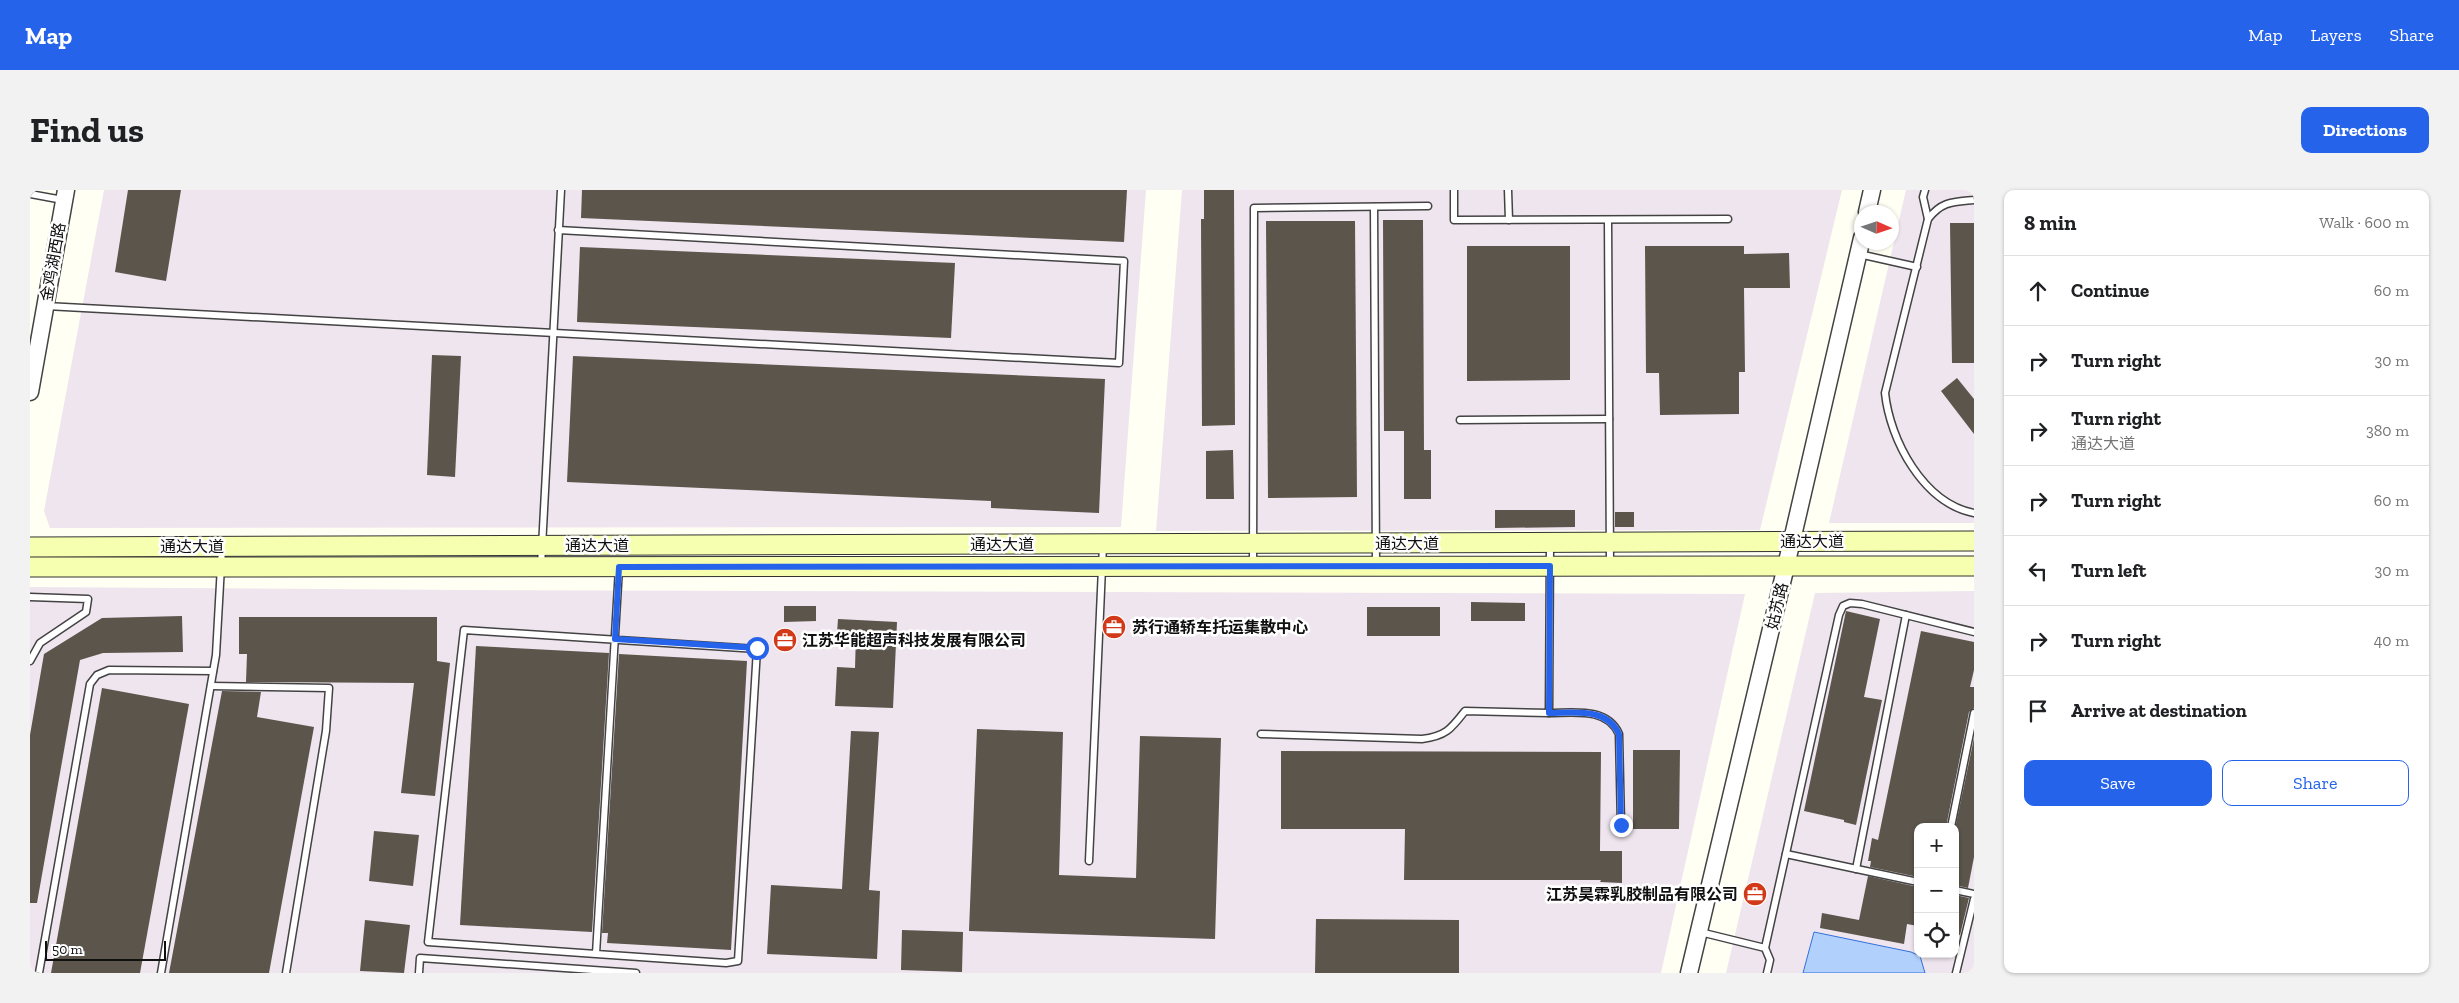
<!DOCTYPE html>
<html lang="en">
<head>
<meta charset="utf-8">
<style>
  body { margin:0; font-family:"Zilla Slab","Noto Sans SC",serif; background:#f2f2f2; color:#202124 }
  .controls { position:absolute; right:15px; bottom:15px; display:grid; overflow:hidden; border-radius:10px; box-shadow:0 1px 4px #0004 }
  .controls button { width:45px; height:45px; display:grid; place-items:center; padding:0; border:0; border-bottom:1px solid #e0e0e0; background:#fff; color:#202124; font:25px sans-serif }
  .compass { position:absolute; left:1824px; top:15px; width:45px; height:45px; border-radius:50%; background:#fff; box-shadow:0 1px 4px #0004; rotate:93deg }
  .scale { position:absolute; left:15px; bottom:12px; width:121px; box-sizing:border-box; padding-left:5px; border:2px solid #101010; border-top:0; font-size:14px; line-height:18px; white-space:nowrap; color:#101010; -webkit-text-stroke:4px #fff; paint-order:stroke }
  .stop { position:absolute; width:15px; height:15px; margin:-11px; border:4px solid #2563eb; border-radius:50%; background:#fff }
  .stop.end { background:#2563eb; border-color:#fff; box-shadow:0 1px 5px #0008 }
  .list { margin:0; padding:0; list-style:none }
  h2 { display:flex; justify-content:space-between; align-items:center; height:65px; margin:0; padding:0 20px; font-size:21px }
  h2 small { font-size:16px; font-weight:400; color:#757577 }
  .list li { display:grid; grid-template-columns:32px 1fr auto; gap:15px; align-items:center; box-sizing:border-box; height:70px; padding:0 20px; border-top:1px solid #e0e0e0 }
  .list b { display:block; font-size:19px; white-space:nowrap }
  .list p { margin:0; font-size:16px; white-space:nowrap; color:#757577 }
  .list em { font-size:16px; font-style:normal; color:#757577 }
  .actions { display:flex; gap:10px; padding:15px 20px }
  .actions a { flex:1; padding:11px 0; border:1px solid #2563eb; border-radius:10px; text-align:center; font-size:18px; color:#2563eb }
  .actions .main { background:#2563eb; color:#fff }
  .icon { flex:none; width:28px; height:28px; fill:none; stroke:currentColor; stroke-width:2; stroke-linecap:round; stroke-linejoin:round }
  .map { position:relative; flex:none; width:1944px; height:783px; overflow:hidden; border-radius:10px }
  header { display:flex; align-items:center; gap:30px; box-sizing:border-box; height:70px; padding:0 25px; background:#2563eb; color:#fff }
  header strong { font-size:24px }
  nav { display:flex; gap:28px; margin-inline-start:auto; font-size:18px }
  .intro { display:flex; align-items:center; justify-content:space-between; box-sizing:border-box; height:120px; padding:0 30px }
  h1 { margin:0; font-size:35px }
  .button { padding:12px 22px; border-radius:10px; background:#2563eb; color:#fff; font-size:18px; font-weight:700 }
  main { display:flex; gap:30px; padding:0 30px }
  aside { flex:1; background:#fff; border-radius:10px; box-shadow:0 1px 4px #0004 }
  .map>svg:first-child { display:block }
  .industrial { fill:#efe5ee; fill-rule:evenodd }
  .water { fill:#b2d0fc; stroke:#3171dc }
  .building { fill:#5b554b }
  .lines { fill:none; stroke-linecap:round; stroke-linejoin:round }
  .service-casing { stroke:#434343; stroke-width:9 }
  .tertiary-casing { stroke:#434343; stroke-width:19 }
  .secondary-casing { stroke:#323232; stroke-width:21 }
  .service { stroke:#fff; stroke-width:6 }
  .tertiary { stroke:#fff; stroke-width:16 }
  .secondary { stroke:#f6ffaf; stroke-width:19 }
  .route { stroke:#2563eb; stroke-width:6 }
  .labels { text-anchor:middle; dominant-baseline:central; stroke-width:5; stroke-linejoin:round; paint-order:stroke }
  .street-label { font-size:16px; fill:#101010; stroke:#fff }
  .poi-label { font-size:16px; font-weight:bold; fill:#101010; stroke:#fff; text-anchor:start }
</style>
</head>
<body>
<header>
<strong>Map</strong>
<nav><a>Map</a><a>Layers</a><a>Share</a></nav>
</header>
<div class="intro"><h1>Find us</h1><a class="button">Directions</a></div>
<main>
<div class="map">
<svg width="1944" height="783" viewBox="0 0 1944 783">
  <rect width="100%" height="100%" fill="#fffff4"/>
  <g class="industrial">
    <path d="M74,0H1116L1091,337L20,338L14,321Z"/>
    <path d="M1152,0H1812L1730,340L1126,341Z"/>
    <path d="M1876,0H1944V333H1799Z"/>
    <path d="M0,397L432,400L1715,404L1631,783H0Z"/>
    <path d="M1944,401V783H1696L1785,403ZM1888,637H1925V764H1888Z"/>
  </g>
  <path class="water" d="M1784,742L1881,762L1890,766L1895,783H1773Z"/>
  <g class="building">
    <path d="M98,0H151L136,91L85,82Z"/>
    <path d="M552,0H1097L1094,52L551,28Z"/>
    <path d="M1174,0H1204L1205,235L1172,236L1171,29H1174Z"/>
    <path d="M1353,30H1393L1394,260H1401V309H1374V241H1354Z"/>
    <path d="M1236,31H1325L1327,307L1238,308Z"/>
    <path d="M1920,33H1944V173H1922Z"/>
    <path d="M1437,56H1540V190L1437,191Z"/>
    <path d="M1615,56H1714V64L1759,63L1760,98H1714L1715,182H1709V224L1630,225L1629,183H1616Z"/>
    <path d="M550,57L925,73L921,148L547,132Z"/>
    <path d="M402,165L431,166L425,287L397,285Z"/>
    <path d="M543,166L1075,189L1069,323L961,318V311L537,292Z"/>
    <path d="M1927,188L1944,209V244L1911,201Z"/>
    <path d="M1203,260L1204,309H1176V261Z"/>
    <path d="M1465,320H1545V337L1465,338Z"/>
    <rect x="1585" y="322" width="19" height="15"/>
    <path d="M1441,412L1495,413V431H1441Z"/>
    <path d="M754,416H786V431L754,432Z"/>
    <rect x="1337" y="417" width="73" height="29"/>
    <path d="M1816,421L1850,429L1834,507L1852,510L1826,635L1814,632V630L1774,621Z"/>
    <path d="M152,426L153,462L73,463L50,470L7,713H0V545L14,464L72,428Z"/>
    <path d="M209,427H407V471L420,473L405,606L371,603L384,493L216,492L217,464H209Z"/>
    <path d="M808,429L867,432L863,518L805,516L807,477L825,478L826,444L807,443Z"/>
    <path d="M1891,441L1944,452V480L1940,497H1944V518L1939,522L1916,637H1888V687L1840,677L1841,671H1838L1842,648L1848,650Z"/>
    <path d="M446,456L579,463L562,742L430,735Z"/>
    <path d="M589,464L717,471L701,760L577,753L578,743H572Z"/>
    <path d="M72,498L159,514L110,783H21Z"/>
    <path d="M192,501L231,502L227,527L284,537L239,783H139Z"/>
    <path d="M947,539L1033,542L1029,685L1106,688L1110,546L1191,548L1185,749L939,741Z"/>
    <path d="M821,541L849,542L839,700L850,701L847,769L737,764L741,695L812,699Z"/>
    <path d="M1944,548V667L1938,698L1925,695V639Z"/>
    <path d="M1603,560H1650L1649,639H1603Z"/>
    <path d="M1251,561L1571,562L1570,661H1592V693L1570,692L1571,690H1374L1375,639H1251Z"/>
    <path d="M344,641L389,645L383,696L339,691Z"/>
    <path d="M1838,686L1888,697V736L1877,734L1874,754L1790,738L1792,723L1829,730Z"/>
    <path d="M1925,705L1939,708L1930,745L1925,744Z"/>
    <path d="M1286,729L1429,730V783H1285Z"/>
    <path d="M335,730L380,735L374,783L330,781Z"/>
    <path d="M872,740L933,742L932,782L871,780Z"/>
  </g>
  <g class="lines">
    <g class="service-casing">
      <g id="service">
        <path d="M1424,0V30L1698,29"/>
        <path d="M1478,0L1479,30"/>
        <path d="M1895,0L1893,7L1898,29"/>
        <path d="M0,4L33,10"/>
        <path d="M1944,10C1923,12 1912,11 1898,29L1855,203C1860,250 1893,313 1944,323"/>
        <path d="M1344,17L1346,375"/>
        <path d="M1578,30L1580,374"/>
        <path d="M1829,64L1887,77"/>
        <path d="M16,116L1089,173L1094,71L528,40"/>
        <path d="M1430,230L1579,229"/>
        <path d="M1223,375L1224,18L1398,16"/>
        <path d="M511,376L531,0"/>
        <path d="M0,407L58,409L56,422L10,453L0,471"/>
        <path d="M181,496L299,498L296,541L256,783"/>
        <path d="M1519,523C1544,523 1577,517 1589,544L1591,635"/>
        <path d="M1231,544L1392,549C1416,546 1421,539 1435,521L1519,523L1520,354"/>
        <path d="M1921,637L1944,523"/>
        <path d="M1756,664L1888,692"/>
        <path d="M1059,671L1073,355"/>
        <path d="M1826,679L1876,425"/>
        <path d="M1925,700L1944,704"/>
        <path d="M1670,742L1735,758L1740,770L1737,783"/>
        <path d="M1735,758L1809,425L1813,416L1820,413L1832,414L1944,442"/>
        <path d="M566,764L696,773L708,771L727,459L434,440L398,752L566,764L589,378"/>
        <path d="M9,783L60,494L67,485L79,480L183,481"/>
        <path d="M131,783L186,465L192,358"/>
        <path d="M389,783L390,768L606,783"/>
        <path d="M1926,783L1944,709"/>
      </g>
    </g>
    <g class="tertiary-casing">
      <g id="tertiary">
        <path d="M1837,22L1842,0"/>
        <path d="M0,202L36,0"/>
        <path d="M1659,783L1756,376L1832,48"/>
      </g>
    </g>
    <g class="secondary-casing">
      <g id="secondary">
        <path d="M0,357L1944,351"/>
        <path d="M0,377L1944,376"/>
      </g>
    </g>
    <use href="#service" class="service"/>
    <use href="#tertiary" class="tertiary"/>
    <use href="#secondary" class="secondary"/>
  </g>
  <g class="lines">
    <path class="route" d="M727,458L585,449L589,377L1520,376L1519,523C1544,523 1577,517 1589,544L1591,635"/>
  </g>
  <defs>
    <g id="office-disc" transform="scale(1.25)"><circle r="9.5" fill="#d13918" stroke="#fff"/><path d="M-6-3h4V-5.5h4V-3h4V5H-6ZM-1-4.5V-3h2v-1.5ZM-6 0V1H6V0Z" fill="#fff"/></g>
  </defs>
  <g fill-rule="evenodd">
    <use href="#office-disc" x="1084" y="437"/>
    <use href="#office-disc" x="755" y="450"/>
    <use href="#office-disc" x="1725" y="704"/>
  </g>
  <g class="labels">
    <g class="street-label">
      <text transform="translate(23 72) rotate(-80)">金鸡湖西路</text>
      <text x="1782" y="351">通达大道</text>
      <text x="1377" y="353">通达大道</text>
      <text x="972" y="354">通达大道</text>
      <text x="567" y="355">通达大道</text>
      <text x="162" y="356">通达大道</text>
      <text transform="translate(1747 416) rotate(-77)">姑苏路</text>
    </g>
    <g class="poi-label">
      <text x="1102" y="437">苏行通轿车托运集散中心</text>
      <text x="772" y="450">江苏华能超声科技发展有限公司</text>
      <text x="1708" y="704" text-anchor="end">江苏昊霖乳胶制品有限公司</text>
    </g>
  </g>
</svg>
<div class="controls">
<button>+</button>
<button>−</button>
<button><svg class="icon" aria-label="locate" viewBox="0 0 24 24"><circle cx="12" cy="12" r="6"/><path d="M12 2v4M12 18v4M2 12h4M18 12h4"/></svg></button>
</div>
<svg class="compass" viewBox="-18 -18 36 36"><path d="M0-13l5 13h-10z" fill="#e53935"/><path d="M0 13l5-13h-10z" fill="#757577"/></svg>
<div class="scale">50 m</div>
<div class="stop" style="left:727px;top:458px"></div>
<div class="stop end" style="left:1591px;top:635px"></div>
</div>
<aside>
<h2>8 min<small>Walk · 600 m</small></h2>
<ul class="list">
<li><svg class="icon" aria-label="ahead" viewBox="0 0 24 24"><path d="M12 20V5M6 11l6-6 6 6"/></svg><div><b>Continue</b></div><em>60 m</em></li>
<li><svg class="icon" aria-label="right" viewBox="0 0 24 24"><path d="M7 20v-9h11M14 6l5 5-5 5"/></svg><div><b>Turn right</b></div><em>30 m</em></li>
<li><svg class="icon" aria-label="right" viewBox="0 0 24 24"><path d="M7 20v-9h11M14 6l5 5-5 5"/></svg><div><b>Turn right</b><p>通达大道</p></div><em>380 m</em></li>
<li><svg class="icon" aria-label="right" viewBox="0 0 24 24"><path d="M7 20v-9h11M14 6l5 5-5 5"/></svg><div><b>Turn right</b></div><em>60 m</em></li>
<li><svg class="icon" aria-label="left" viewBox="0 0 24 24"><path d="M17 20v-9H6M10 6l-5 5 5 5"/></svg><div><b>Turn left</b></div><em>30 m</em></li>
<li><svg class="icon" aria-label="right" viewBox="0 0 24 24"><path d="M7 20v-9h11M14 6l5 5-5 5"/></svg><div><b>Turn right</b></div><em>40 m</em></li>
<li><svg class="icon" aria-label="arrive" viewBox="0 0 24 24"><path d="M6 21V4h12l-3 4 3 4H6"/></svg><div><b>Arrive at destination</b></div></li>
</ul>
<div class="actions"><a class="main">Save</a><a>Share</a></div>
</aside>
</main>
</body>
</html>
